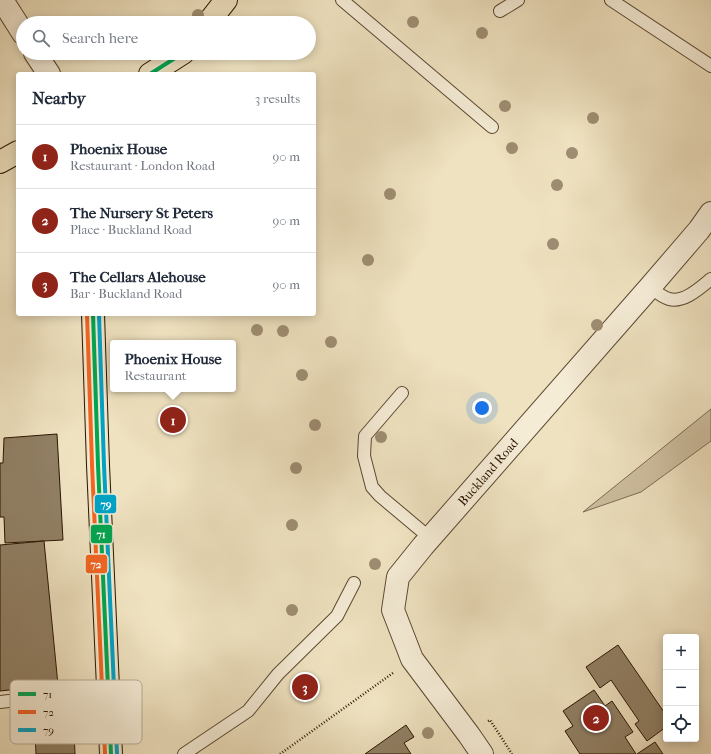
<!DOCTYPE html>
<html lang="en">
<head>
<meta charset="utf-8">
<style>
  body { margin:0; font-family:"IM FELL French Canon",serif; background:#f2f2f3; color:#1f2937 }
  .controls { position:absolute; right:12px; bottom:12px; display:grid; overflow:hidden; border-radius:4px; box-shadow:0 2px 10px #0003 }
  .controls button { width:36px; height:36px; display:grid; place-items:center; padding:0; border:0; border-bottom:1px solid #e0e1e3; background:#fff; color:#1f2937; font:20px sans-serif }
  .you { position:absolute; left:482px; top:408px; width:14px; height:14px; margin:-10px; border:3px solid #fff; border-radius:50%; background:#1a73e8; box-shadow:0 0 0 6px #1a73e833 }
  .badge { display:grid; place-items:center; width:26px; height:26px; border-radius:50%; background:#8f2418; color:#fff; font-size:13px; font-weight:700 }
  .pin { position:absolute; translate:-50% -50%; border:2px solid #fff; box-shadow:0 1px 4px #0006 }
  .popup { position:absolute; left:110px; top:340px; width:126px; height:52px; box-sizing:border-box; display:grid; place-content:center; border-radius:4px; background:#fff; filter:drop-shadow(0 1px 3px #0005); font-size:13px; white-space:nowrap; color:#747a83 }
  .popup b { font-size:15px; color:#1f2937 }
  .popup::after { content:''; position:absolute; left:50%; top:100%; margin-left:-8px; border:8px solid transparent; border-top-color:#fff }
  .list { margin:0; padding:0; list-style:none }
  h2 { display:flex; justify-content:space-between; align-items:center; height:52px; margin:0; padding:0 16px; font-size:17px }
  h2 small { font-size:13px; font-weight:400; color:#747a83 }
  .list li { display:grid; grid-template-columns:26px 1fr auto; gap:12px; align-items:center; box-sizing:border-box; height:64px; padding:0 16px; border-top:1px solid #e0e1e3 }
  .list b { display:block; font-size:15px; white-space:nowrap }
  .list p { margin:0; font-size:13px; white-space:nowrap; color:#747a83 }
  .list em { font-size:13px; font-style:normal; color:#747a83 }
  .icon { flex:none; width:22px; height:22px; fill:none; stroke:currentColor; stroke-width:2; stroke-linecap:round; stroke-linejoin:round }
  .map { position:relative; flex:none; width:711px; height:754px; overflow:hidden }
  .search { position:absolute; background:#fff; box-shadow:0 2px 10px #0003; left:16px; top:16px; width:300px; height:44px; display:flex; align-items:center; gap:10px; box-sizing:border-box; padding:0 14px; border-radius:22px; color:#747a83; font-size:15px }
  .panel { position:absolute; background:#fff; box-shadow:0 2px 10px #0003; left:16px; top:72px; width:300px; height:244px; border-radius:4px }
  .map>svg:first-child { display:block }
  .green { fill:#cebfa0; stroke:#7c6a52 }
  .building { fill:#918065; stroke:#2b1503 }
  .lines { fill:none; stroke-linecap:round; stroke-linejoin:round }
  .service-casing { stroke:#5c4832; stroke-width:14 }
  .minor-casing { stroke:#5c4832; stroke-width:24 }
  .primary-casing { stroke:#2b1503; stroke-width:24 }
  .path { stroke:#2b1503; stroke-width:2.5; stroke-dasharray:1 2; stroke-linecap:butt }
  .service { stroke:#f5ecd6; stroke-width:12 }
  .minor { stroke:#f5ecd6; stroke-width:22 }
  .primary { stroke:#efe2c0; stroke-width:22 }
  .bus-1-casing { stroke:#f5ecd6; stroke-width:7 }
  .bus-2-casing { stroke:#f5ecd6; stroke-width:7 }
  .bus-3-casing { stroke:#f5ecd6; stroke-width:7 }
  .bus-1 { stroke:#00a651; stroke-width:4 }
  .bus-2 { stroke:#f26522; stroke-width:4 }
  .bus-3 { stroke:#02a2c4; stroke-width:4 }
  .tree { fill:#9e8d72 }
  .labels { text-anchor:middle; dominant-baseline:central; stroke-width:3.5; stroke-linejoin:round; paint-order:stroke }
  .street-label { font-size:13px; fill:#2b1503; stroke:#f5ecd6 }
  .key { fill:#f5ecd6; stroke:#b8ac97; stroke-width:1 }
  .key-label { font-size:11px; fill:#2b1503 }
  .line-badge { stroke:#f5ecd6; stroke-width:1.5 }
  .badge-label { font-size:11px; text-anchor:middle; font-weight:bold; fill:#fff }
</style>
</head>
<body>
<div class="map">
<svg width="711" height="754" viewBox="0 0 711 754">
  <rect width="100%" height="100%" fill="#efe2c0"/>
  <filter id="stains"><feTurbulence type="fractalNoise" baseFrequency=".005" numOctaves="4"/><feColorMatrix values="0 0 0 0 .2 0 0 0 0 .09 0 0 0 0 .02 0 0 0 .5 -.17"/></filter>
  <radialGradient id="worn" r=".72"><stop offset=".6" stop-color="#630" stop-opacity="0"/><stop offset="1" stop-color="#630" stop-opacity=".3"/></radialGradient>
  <path class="green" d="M711,409V441L641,492L583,512Z"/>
  <g class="building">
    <path d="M57,434L63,540L5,543L4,517H0V463H3L4,438Z"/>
    <path d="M44,541L58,685L0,691V545Z"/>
    <path d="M618,645L666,715V727L647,741L635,724L639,721L611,680L600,688L586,667Z"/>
    <path d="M594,690L605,706L612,701L633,732L625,737L636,754H580L565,731L573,726L563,711Z"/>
    <path d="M73,710L75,754H36L34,712Z"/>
    <path d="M406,725L414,737L404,743L411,754H365Z"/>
    <path d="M655,742L663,754H637Z"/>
  </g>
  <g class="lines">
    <g class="service-casing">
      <g id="service">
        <path d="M342,0L492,127"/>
        <path d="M611,0L711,66"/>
        <path d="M500,11L518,0"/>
        <path d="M650,287C655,291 662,297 669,299C684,303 700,288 711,279"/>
        <path d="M402,393L365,436L364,456L372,487L380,496L430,538"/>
        <path d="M0,702L108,689"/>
        <path d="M184,754L248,711L278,674L337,616L354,583"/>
      </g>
    </g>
    <g class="minor-casing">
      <g id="minor">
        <path d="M2,0L23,33"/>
        <path d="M35,53L49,74"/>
        <path d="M482,754L469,735L412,659L393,610L398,577L423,546L650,287L699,230L711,213"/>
      </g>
    </g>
    <g class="primary-casing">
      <g id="primary">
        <path d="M208,23L226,0"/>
        <path d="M150,74L183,53"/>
        <path d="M0,162L18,152"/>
        <path d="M93,314L98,465L111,754"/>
      </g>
    </g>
    <g class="path">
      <path d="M488,721L490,720L512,754"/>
      <path d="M280,754L393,673"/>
    </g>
    <use href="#service" class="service"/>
    <use href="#minor" class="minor"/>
    <use href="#primary" class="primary"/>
    <g class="bus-1-casing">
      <g id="bus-1">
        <path d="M150,74L183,53"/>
        <path d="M93,314L98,465L111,754"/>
      </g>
    </g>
    <g class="bus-2-casing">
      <path id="bus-2" d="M87,314L92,465L105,754"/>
    </g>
    <g class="bus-3-casing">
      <path id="bus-3" d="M99,314L104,465L117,754"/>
    </g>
    <use href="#bus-1" class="bus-1"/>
    <use href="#bus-2" class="bus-2"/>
    <use href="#bus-3" class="bus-3"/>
  </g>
  <g class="tree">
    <circle cx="198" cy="15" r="6"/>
    <circle cx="413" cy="22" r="6"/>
    <circle cx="482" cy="33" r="6"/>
    <circle cx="505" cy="106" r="6"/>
    <circle cx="593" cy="118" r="6"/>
    <circle cx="512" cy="148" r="6"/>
    <circle cx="572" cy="153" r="6"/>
    <circle cx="557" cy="185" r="6"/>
    <circle cx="390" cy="194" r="6"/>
    <circle cx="553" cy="244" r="6"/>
    <circle cx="368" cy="260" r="6"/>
    <circle cx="597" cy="325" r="6"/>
    <circle cx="257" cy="330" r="6"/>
    <circle cx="283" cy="331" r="6"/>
    <circle cx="331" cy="342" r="6"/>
    <circle cx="302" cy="375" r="6"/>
    <circle cx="315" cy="425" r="6"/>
    <circle cx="381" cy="437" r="6"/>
    <circle cx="296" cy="468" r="6"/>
    <circle cx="292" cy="525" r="6"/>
    <circle cx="375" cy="564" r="6"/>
    <circle cx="292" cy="610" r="6"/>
    <circle cx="428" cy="733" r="6"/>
  </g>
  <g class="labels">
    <g class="street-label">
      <text transform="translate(488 472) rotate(-49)">Buckland Road</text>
    </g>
  </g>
  <rect x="10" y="680" width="132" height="64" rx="6" class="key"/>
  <rect x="18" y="692" width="18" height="4" fill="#00a651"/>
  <rect x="18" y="710" width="18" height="4" fill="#f26522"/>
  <rect x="18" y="728" width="18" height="4" fill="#02a2c4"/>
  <g class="key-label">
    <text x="43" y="698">71</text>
    <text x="43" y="716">72</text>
    <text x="43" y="734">79</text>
  </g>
  <g class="line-badge">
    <rect x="94" y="494" width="23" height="20" rx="4" fill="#02a2c4"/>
    <rect x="90" y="524" width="23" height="20" rx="4" fill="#00a651"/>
    <rect x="85" y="554" width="23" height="20" rx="4" fill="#f26522"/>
  </g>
  <g class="badge-label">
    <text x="106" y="508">79</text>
    <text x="101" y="538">71</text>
    <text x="96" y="568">72</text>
  </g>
  <rect width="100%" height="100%" filter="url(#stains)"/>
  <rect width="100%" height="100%" fill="url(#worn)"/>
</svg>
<div class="controls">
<button>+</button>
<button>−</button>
<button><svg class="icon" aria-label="locate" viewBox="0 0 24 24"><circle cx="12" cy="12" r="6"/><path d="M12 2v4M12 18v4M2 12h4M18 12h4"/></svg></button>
</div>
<div class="you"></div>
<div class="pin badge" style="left:173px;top:420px">1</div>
<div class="popup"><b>Phoenix House</b>Restaurant</div>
<div class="pin badge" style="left:596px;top:718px">2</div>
<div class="pin badge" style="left:305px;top:687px">3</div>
<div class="search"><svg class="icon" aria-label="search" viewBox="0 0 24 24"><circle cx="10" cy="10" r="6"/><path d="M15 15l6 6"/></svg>Search here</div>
<section class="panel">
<h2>Nearby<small>3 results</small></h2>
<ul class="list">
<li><span class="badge">1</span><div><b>Phoenix House</b><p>Restaurant · London Road</p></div><em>90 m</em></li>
<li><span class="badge">2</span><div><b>The Nursery St Peters</b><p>Place · Buckland Road</p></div><em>90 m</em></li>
<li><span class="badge">3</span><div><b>The Cellars Alehouse</b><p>Bar · Buckland Road</p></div><em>90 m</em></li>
</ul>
</section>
</div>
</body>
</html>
